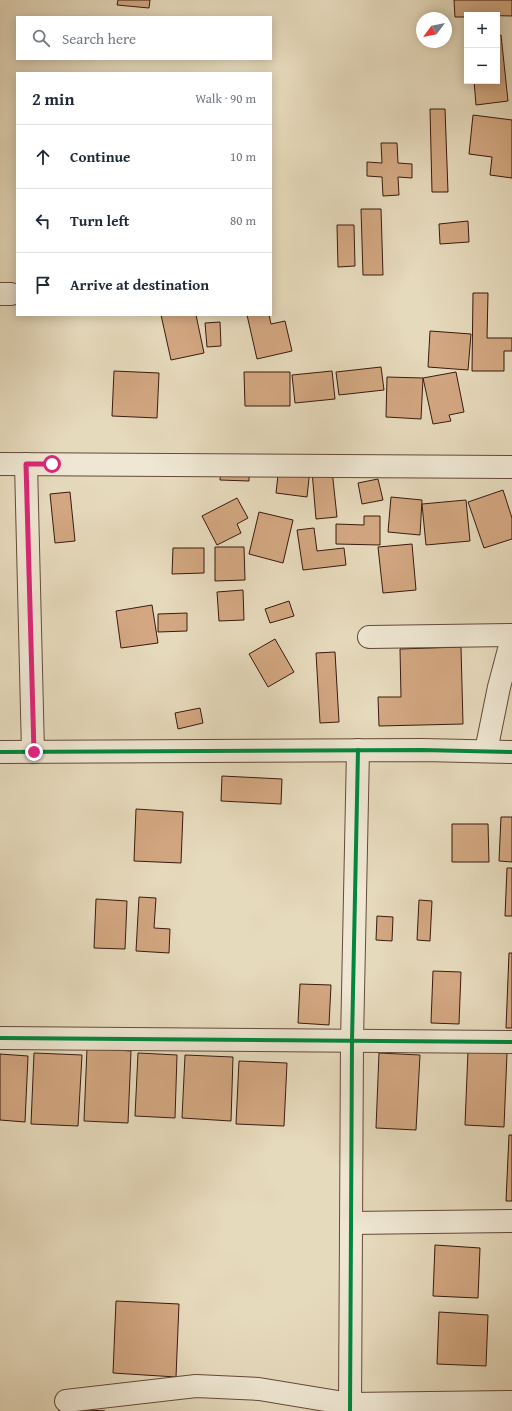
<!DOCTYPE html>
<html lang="en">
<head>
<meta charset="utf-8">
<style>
  body { margin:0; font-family:"Gentium Book Plus",serif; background:#f6f6f7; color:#1f2937 }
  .controls { position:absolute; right:12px; top:12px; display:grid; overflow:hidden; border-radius:0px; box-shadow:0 2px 10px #0003 }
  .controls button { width:36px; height:36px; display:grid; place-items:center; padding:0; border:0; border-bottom:1px solid #e0e1e3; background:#fff; color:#1f2937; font:20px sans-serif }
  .compass { position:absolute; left:416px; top:12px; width:36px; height:36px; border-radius:50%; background:#fff; box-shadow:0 2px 10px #0003; rotate:238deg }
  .stop { position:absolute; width:12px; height:12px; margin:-9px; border:3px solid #db2777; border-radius:50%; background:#fff }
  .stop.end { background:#db2777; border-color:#fff; box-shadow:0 1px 4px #0008 }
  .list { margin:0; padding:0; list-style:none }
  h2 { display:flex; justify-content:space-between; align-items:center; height:52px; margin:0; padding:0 16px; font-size:17px }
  h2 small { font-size:13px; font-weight:400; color:#747a83 }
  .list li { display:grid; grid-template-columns:26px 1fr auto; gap:12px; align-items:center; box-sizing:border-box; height:64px; padding:0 16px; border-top:1px solid #e0e1e3 }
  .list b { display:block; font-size:15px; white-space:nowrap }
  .list em { font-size:13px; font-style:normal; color:#747a83 }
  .icon { flex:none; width:22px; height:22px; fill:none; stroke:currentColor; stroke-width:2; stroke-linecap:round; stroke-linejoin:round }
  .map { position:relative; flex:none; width:512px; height:1411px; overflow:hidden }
  .search { position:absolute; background:#fff; box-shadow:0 2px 10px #0003; left:16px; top:16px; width:256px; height:44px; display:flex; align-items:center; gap:10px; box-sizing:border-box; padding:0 14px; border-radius:0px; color:#747a83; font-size:15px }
  .panel { position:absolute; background:#fff; box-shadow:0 2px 10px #0003; left:16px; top:72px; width:256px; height:244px; border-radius:0px }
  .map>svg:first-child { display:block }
  .building { fill:#d2a781; stroke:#391a0f }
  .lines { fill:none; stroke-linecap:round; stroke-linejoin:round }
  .minor-casing { stroke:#644a3a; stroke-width:24 }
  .minor { stroke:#efe7d3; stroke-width:22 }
  .cycleway-casing { stroke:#efe7d3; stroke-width:6 }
  .cycleway { stroke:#00873e; stroke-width:4 }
  .route { stroke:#db2777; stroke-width:5 }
</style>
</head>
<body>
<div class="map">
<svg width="512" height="1411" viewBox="0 0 512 1411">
  <rect width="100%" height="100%" fill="#e6dabc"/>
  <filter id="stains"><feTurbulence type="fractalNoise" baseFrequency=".005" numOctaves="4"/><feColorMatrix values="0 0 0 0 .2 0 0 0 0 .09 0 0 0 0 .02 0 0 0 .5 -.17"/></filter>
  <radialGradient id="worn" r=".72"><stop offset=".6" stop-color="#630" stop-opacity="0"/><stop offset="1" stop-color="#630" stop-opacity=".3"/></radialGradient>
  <g class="building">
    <path d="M118,0H150L149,8L117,5Z"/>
    <path d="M454,0H512V16L467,15V17H455Z"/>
    <path d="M501,35L508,101L476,105L474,81H497V36Z"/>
    <path d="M430,109H445L448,192H432Z"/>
    <path d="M473,115L512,120V178L490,175L492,157L469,154Z"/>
    <path d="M381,143H397L398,163L412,164V178L398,177L399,195L383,196L382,177L367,176V162L382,163Z"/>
    <path d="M361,209H381L383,275H363Z"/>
    <path d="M468,221L469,242L440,244L439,224Z"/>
    <path d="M337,225H354L355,266L338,267Z"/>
    <path d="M473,293H488L487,338H512V351H504V371H472Z"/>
    <path d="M161,315H196L204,353L171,360Z"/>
    <path d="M247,315H269L271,324L285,321L292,351L257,359Z"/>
    <path d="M220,322L221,346L207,347L205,323Z"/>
    <path d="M430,331L471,334L468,370L428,367Z"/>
    <path d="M381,367L384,390L339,395L336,372Z"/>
    <path d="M114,371L159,373L157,418L112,416Z"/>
    <path d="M332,371L335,399L295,403L292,375Z"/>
    <path d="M244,372H290V406H245Z"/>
    <path d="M456,372L464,412L449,415L451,421L433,424L423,378Z"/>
    <path d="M387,377L423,378L421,419L386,417Z"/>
    <path d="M279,466L310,469L307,497L276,493Z"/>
    <path d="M221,467L249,468V481L220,480Z"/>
    <path d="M332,470L337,517L316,519L312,471Z"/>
    <path d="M378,479L383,500L362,504L358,483Z"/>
    <path d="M503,490L512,518V539L484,548L468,502Z"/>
    <path d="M70,492L75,541L55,543L50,494Z"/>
    <path d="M391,497L422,500L420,535L388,532Z"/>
    <path d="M237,498L248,518L237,524L241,533L217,545L202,516Z"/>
    <path d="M466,500L470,541L426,545L422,504Z"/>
    <path d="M259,512L293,520L283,563L249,554Z"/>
    <path d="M364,516H380V545L336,544V524L364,525Z"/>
    <path d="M314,528L317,551L344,548L346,565L303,570L297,530Z"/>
    <path d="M412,544L416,590L383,593L378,547Z"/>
    <path d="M215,547H244L245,580L215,581Z"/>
    <path d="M173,548H204V573L172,574Z"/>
    <path d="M243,590L244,620L219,621L217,592Z"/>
    <path d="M289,601L294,616L270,623L265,609Z"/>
    <path d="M152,605L158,643L121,648L116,611Z"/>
    <path d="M187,613V631L158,632V614Z"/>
    <path d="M275,639L294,672L268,687L249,654Z"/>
    <path d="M461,647L463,724L379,726L378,697H401L400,649Z"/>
    <path d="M335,652L339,722L320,723L316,653Z"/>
    <path d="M200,708L203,723L178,729L175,713Z"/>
    <path d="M222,776L282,779L281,804L221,801Z"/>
    <path d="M136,809L183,812L181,863L134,861Z"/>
    <path d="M501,817H512V862L499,861Z"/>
    <path d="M452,824H488L489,862H452Z"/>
    <path d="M507,868H512V916H505Z"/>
    <path d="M139,897L156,898L154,928L170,929L169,953L136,951Z"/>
    <path d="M96,899L127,901L125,949L94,948Z"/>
    <path d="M419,900L432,901L430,941L417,940Z"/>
    <path d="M377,916L393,917L392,941L376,940Z"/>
    <path d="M509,953H512V1028H506Z"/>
    <path d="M433,971L461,972L459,1024L431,1023Z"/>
    <path d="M300,984L331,985L329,1025L298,1023Z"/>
    <path d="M87,1048L131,1051L128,1123L84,1121Z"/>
    <path d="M468,1051L507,1053L504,1127L465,1125Z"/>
    <path d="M34,1053L82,1055L78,1126L31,1124Z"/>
    <path d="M138,1053L177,1055L175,1118L135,1116Z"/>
    <path d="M379,1053L420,1055L416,1130L376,1128Z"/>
    <path d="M0,1054L28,1056L25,1122L0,1120Z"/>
    <path d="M185,1055L233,1057L231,1121L182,1118Z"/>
    <path d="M239,1061L287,1063L284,1126L236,1124Z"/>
    <path d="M509,1135H512V1201H506Z"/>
    <path d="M435,1245L480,1248L478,1298L433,1296Z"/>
    <path d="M116,1301L179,1304L176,1377L113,1373Z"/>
    <path d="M439,1312L488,1315L486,1366L437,1364Z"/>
    <path d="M59,1408L105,1411H59Z"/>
  </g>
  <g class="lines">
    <g class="minor-casing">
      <g id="minor">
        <path d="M0,294H11"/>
        <path d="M0,464L512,467"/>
        <path d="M26,464L33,752"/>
        <path d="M369,637L512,635"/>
        <path d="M486,751L499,687L512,638"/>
        <path d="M0,752L423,750L512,752"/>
        <path d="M0,1038L512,1042"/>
        <path d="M351,1223L512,1221"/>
        <path d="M66,1401L196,1386L259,1389L350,1404L512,1402"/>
        <path d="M350,1411L352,1041L358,750"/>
      </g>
    </g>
    <use href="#minor" class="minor"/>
    <g class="cycleway-casing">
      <g id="cycleway">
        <path d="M0,752L423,750L512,752"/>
        <path d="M0,1038L512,1042"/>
        <path d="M350,1411L352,1041L358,750"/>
      </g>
    </g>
    <use href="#cycleway" class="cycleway"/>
  </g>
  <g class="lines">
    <path class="route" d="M34,752L26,464H52"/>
  </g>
  <rect width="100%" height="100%" filter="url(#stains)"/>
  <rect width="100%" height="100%" fill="url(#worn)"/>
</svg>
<div class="controls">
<button>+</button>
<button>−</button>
</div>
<svg class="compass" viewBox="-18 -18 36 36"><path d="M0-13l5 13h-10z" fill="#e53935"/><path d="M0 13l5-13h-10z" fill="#747a83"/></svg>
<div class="stop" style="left:52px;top:464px"></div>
<div class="stop end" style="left:34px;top:752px"></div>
<div class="search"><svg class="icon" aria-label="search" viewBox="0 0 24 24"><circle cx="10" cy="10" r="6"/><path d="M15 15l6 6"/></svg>Search here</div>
<section class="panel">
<h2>2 min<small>Walk · 90 m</small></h2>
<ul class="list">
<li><svg class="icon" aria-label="ahead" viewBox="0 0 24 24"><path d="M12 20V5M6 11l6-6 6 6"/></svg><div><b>Continue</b></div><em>10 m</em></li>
<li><svg class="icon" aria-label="left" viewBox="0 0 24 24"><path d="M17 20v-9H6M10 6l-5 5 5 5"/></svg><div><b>Turn left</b></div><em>80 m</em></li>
<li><svg class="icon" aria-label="arrive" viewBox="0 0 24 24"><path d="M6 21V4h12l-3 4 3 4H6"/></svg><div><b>Arrive at destination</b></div></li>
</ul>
</section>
</div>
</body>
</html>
